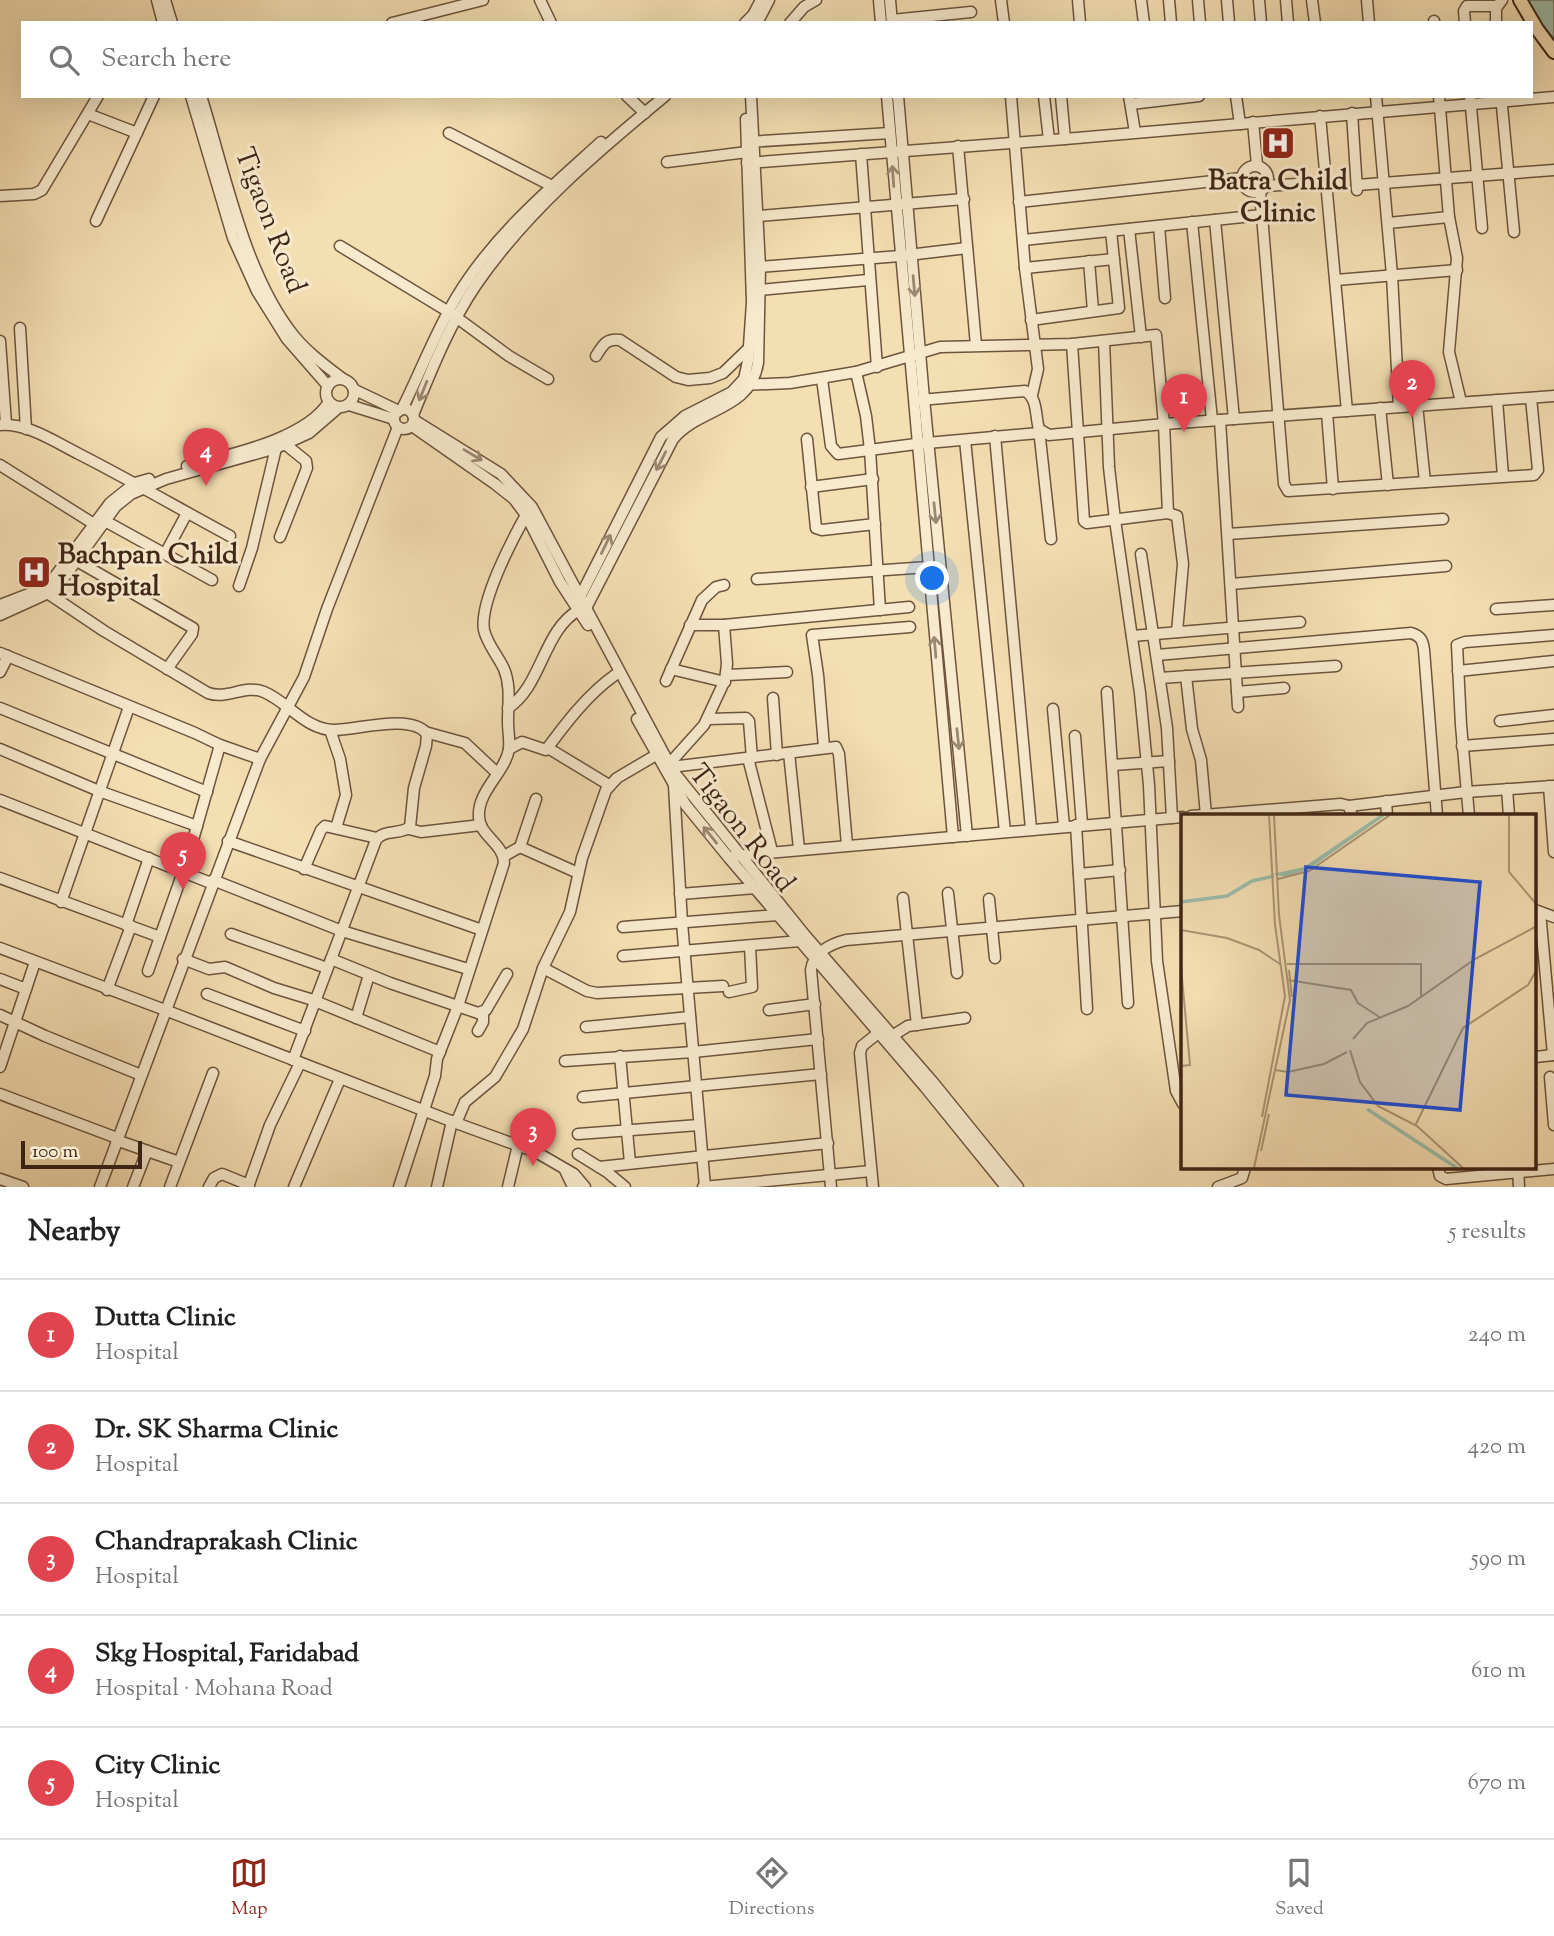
<!DOCTYPE html>
<html lang="en">
<head>
<meta charset="utf-8">
<style>
  body { margin:0; font-family:"Sorts Mill Goudy",serif; background:#f6f6f6; color:#222 }
  .scale { position:absolute; left:21px; bottom:18px; width:121px; box-sizing:border-box; padding-left:7px; border:4px solid #3f2516; border-top:0; font-size:19px; line-height:24px; white-space:nowrap; color:#3f2516; -webkit-text-stroke:5px #f8eace; paint-order:stroke }
  .you { position:absolute; left:933px; top:579px; width:24px; height:24px; margin:-18px; border:5px solid #fff; border-radius:50%; background:#1a73e8; box-shadow:0 0 0 10px #1a73e833 }
  .badge { display:grid; place-items:center; width:46px; height:46px; border-radius:50%; background:#8f2418; color:#fff; font-size:23px; font-weight:700 }
  .pin { position:absolute; translate:-50% -58px; filter:drop-shadow(0 2px 4px #0008) }
  .pin::after { content:''; position:absolute; top:37px; width:24px; height:21px; background:inherit; clip-path:polygon(0 0,100% 0,50% 100%) }
  .list { margin:0; padding:0; list-style:none }
  h2 { display:flex; justify-content:space-between; align-items:center; height:91px; margin:0; padding:0 28px; font-size:30px }
  h2 small { font-size:23px; font-weight:400; color:#767676 }
  .list li { display:grid; grid-template-columns:46px 1fr auto; gap:21px; align-items:center; box-sizing:border-box; height:112px; padding:0 28px; border-top:2px solid #e0e0e0 }
  .list b { display:block; font-size:26px; white-space:nowrap }
  .list p { margin:0; font-size:23px; white-space:nowrap; color:#767676 }
  .list em { font-size:23px; font-style:normal; color:#767676 }
  .icon { flex:none; width:38px; height:38px; fill:none; stroke:currentColor; stroke-width:2; stroke-linecap:round; stroke-linejoin:round }
  .map { position:relative; flex:none; width:1554px; height:1187px; overflow:hidden }
  .search { position:absolute; background:#fff; box-shadow:0 7px 28px #0002; left:21px; right:21px; top:21px; height:77px; display:flex; align-items:center; gap:18px; box-sizing:border-box; padding:0 24px; border-radius:0px; color:#767676; font-size:26px }
  .sheet { height:651px; background:#fff }
  nav { display:flex; justify-content:space-around; align-items:center; box-sizing:border-box; height:98px; border-top:2px solid #e0e0e0; background:#fff; font-size:19px; color:#767676 }
  nav a { display:grid; justify-items:center; gap:4px }
  nav .on { color:#8f2418 }
  .map>svg:first-child { display:block }
  .water { fill:#9cbdab; stroke:#77806f; stroke-width:2 }
  .lines { fill:none; stroke-linecap:round; stroke-linejoin:round }
  .minor-casing { stroke:#6c543d; stroke-width:13 }
  .major-casing { stroke:#3f2516; stroke-width:16 }
  .minor { stroke:#f8eace; stroke-width:10 }
  .major { stroke:#f4dfb3; stroke-width:12 }
  .oneway { stroke:#9c8872 }
  .labels { text-anchor:middle; dominant-baseline:central; stroke-width:6; stroke-linejoin:round; paint-order:stroke }
  .poi-label { font-size:28px; font-weight:bold; fill:#3f2516; stroke:#f8eace }
  .street-label { font-size:28px; fill:#3f2516; stroke:#f8eace }
  .inset-river { fill:none; stroke:#9cbdab; stroke-width:3.5 }
  .inset-road { fill:none; stroke:#ac9574; stroke-width:2 }
  .view { fill:#1d4ed8; fill-opacity:0.15; stroke:#1d4ed8; stroke-width:3.5 }
  .inset-edge { fill:none; stroke:#3f2516; stroke-width:3.5 }
</style>
</head>
<body>
<div class="map">
<svg width="1554" height="1187" viewBox="0 0 1554 1187">
  <rect width="100%" height="100%" fill="#f4dfb3"/>
  <filter id="stains"><feTurbulence type="fractalNoise" baseFrequency=".00286" numOctaves="4"/><feColorMatrix values="0 0 0 0 .2 0 0 0 0 .09 0 0 0 0 .02 0 0 0 .5 -.17"/></filter>
  <radialGradient id="worn" r=".72"><stop offset=".6" stop-color="#630" stop-opacity="0"/><stop offset="1" stop-color="#630" stop-opacity=".3"/></radialGradient>
  <path class="water" d="M1526,0H1554V39L1538,20Z"/>
  <g class="lines">
    <g class="minor-casing">
      <g id="minor">
        <path d="M157,0L163,23"/>
        <path d="M165,0L172,23"/>
        <path d="M540,0L551,23"/>
        <path d="M879,0L881,23"/>
        <path d="M890,0L892,23"/>
        <path d="M1001,0L1004,23"/>
        <path d="M1078,0L1080,23"/>
        <path d="M1141,0L1144,23"/>
        <path d="M1169,0L1171,23"/>
        <path d="M1198,0L1200,23"/>
        <path d="M1227,0L1229,23"/>
        <path d="M1259,0L1261,23"/>
        <path d="M1286,0L1288,23"/>
        <path d="M1312,0L1315,23"/>
        <path d="M1367,0L1369,23"/>
        <path d="M892,20L971,12"/>
        <path d="M1434,21V23"/>
        <path d="M392,23L483,0"/>
        <path d="M745,23L753,15L761,0"/>
        <path d="M757,23L769,0"/>
        <path d="M790,23L804,7L816,0"/>
        <path d="M1465,23L1464,11L1467,6H1497"/>
        <path d="M1496,23V8L1502,0"/>
        <path d="M191,96L233,238L257,291L287,339L328,386"/>
        <path d="M201,96C225,172 244,274 294,336C308,353 326,366 343,379"/>
        <path d="M627,96L645,113"/>
        <path d="M887,96L953,837"/>
        <path d="M898,96L924,399L967,836"/>
        <path d="M1011,96L1025,268L1038,369L1032,395"/>
        <path d="M1044,96L1049,140"/>
        <path d="M1061,96L1065,139"/>
        <path d="M1129,96L1135,132"/>
        <path d="M1236,96L1240,124"/>
        <path d="M1376,96L1392,275L1399,407"/>
        <path d="M1439,96L1449,217L1457,258L1449,352L1461,402"/>
        <path d="M1470,96L1482,228"/>
        <path d="M1501,96L1514,232"/>
        <path d="M1131,104L1199,96"/>
        <path d="M1352,113L1357,190"/>
        <path d="M88,114L137,133"/>
        <path d="M1320,116L1347,411"/>
        <path d="M1253,122L1257,165"/>
        <path d="M449,133L552,186"/>
        <path d="M748,142L890,133"/>
        <path d="M958,146L976,345"/>
        <path d="M861,154L877,367"/>
        <path d="M667,162L747,152"/>
        <path d="M747,163L1065,139L1554,97"/>
        <circle cx="1255" cy="179" r="13"/>
        <path d="M1357,185L1554,170"/>
        <path d="M1267,186L1326,182"/>
        <path d="M1260,191L1284,484L1288,491L1534,475L1538,470L1531,398"/>
        <path d="M0,196L34,194L42,190L98,96"/>
        <path d="M1019,202L1242,178"/>
        <path d="M758,216L964,199"/>
        <path d="M1215,220L1234,419"/>
        <path d="M96,221L154,96"/>
        <path d="M1192,222L1212,420"/>
        <path d="M1388,223L1449,217"/>
        <path d="M1159,226L1165,298"/>
        <path d="M1129,229L1141,337"/>
        <path d="M1023,240L1262,215"/>
        <path d="M340,246L449,312L509,356L548,379"/>
        <path d="M1089,261L1093,311"/>
        <path d="M760,267L900,256L967,248"/>
        <path d="M1025,268L1114,259"/>
        <path d="M1336,280L1457,270"/>
        <path d="M759,290L868,280"/>
        <path d="M1031,320L1119,308L1111,231"/>
        <path d="M20,328L26,429"/>
        <path d="M0,341L6,424"/>
        <path d="M1104,341L1109,467L1115,520L1140,693L1149,785L1157,961L1176,1091L1183,1104"/>
        <path d="M1072,344L1084,521L1087,523L1168,513L1177,516L1183,564L1177,632"/>
        <path d="M596,356C603,345 606,338 620,340L676,377L688,380L710,378L723,373L749,348"/>
        <path d="M856,372L866,416L870,450L880,610"/>
        <circle cx="340" cy="393" r="14"/>
        <path d="M822,379L831,446L838,454L916,444L1039,433"/>
        <path d="M741,385L790,383L856,372L940,347L1072,344L1156,335L1164,424L1168,513"/>
        <path d="M355,390L399,411"/>
        <path d="M920,400L1025,391C1038,398 1035,416 1039,429L1049,435L1164,424L1554,396"/>
        <path d="M1497,400L1503,476"/>
        <path d="M349,405L394,419"/>
        <path d="M1417,405L1425,482"/>
        <path d="M1380,408L1388,485"/>
        <path d="M402,409C420,373 435,333 456,298C493,236 548,190 601,142"/>
        <circle cx="404" cy="419" r="10"/>
        <path d="M1327,413L1333,489"/>
        <path d="M413,415C431,371 449,325 476,285C526,212 597,152 665,96"/>
        <path d="M414,420L501,474L532,507L673,771L804,934L932,1081L1018,1187"/>
        <path d="M1220,420L1238,707"/>
        <path d="M0,425C28,423 55,442 79,454C130,480 180,509 230,536"/>
        <path d="M412,426L495,484L514,499L526,515L560,582L588,625"/>
        <path d="M1039,429L1051,539"/>
        <path d="M995,436L1031,829"/>
        <path d="M807,439L816,528L822,530L875,524"/>
        <path d="M965,440L1005,832"/>
        <path d="M0,465L94,524"/>
        <path d="M187,466C228,455 305,440 329,402"/>
        <path d="M811,487L873,479"/>
        <path d="M105,521L212,580"/>
        <path d="M1228,534L1443,519"/>
        <path d="M280,537L307,468L306,461L285,444"/>
        <path d="M165,554L187,513"/>
        <path d="M1141,554L1167,728L1172,818"/>
        <path d="M77,561L193,628L192,634L167,669"/>
        <path d="M757,579L928,567"/>
        <path d="M1231,584L1446,566"/>
        <path d="M239,586L252,548L276,448"/>
        <path d="M43,590L104,631L208,693C228,700 244,684 264,692C288,702 306,730 334,730C357,730 411,713 427,734L426,746L414,788L410,827C400,835 384,829 376,840L293,1060"/>
        <path d="M578,601L661,437L685,416L732,392L744,379L748,361L752,302L746,119"/>
        <path d="M0,605L47,587L110,503L135,483L149,479"/>
        <path d="M1496,609L1554,605"/>
        <path d="M584,612L673,439C700,407 750,411 758,363L760,267L751,96"/>
        <path d="M0,615L55,590L116,506L131,494L166,479L276,448L309,433L338,408"/>
        <path d="M690,625H724L909,607"/>
        <path d="M1132,636L1300,622"/>
        <path d="M0,653L195,733L220,745"/>
        <path d="M1157,655L1411,633C1421,636 1423,641 1424,650L1437,816"/>
        <path d="M671,669L725,682"/>
        <path d="M1458,671L1554,661"/>
        <path d="M0,672L8,656"/>
        <path d="M727,675L787,672"/>
        <path d="M1186,676L1192,729L1201,760L1206,815"/>
        <path d="M1160,678L1336,666"/>
        <path d="M666,681L702,600L716,587L724,585"/>
        <path d="M1107,692L1128,1003"/>
        <path d="M1237,692L1284,688"/>
        <path d="M773,698L777,755"/>
        <path d="M0,708L207,792"/>
        <path d="M508,708C542,686 543,630 579,610"/>
        <path d="M1053,709L1064,826"/>
        <path d="M637,719L685,804L729,858L925,1087L1006,1187"/>
        <path d="M708,719L746,718L749,721L752,758"/>
        <path d="M1500,721L1554,715"/>
        <path d="M330,730L340,759L346,795L336,828"/>
        <path d="M425,732L465,743L497,773"/>
        <path d="M1075,736L1082,824"/>
        <path d="M1462,746L1554,739"/>
        <path d="M824,747L818,675L812,635L910,627"/>
        <path d="M548,748L609,785"/>
        <path d="M0,749L99,791L197,826"/>
        <path d="M509,749L522,742L546,750C566,723 588,694 615,675"/>
        <path d="M789,753L799,849"/>
        <path d="M748,758L772,851"/>
        <path d="M669,764L704,725L725,680L727,664L724,625"/>
        <path d="M1113,765L1169,761"/>
        <path d="M671,767L836,747L839,754L847,845"/>
        <path d="M674,786L682,923L705,1187"/>
        <path d="M1549,786L1554,852"/>
        <path d="M1507,789L1509,816"/>
        <path d="M0,800L211,883"/>
        <path d="M1386,801L1387,816"/>
        <path d="M1349,806L1466,792L1554,786"/>
        <path d="M1191,816L1341,804L1349,806L1352,816"/>
        <path d="M1469,816L1461,725L1457,645L1465,642L1554,635"/>
        <path d="M1076,825L1087,1009"/>
        <path d="M409,829L421,832L481,825"/>
        <path d="M193,840L220,745L260,759"/>
        <path d="M228,841L482,930"/>
        <path d="M520,847L578,873"/>
        <path d="M504,856L520,847L536,799"/>
        <path d="M734,856L1183,817"/>
        <path d="M304,869L321,830L325,826L377,838"/>
        <path d="M1079,874L1120,870"/>
        <path d="M0,878L160,937"/>
        <path d="M213,880L342,931L468,969"/>
        <path d="M948,893L957,973"/>
        <path d="M680,894L756,888"/>
        <path d="M903,898L917,1025"/>
        <path d="M989,899L995,958"/>
        <path d="M61,902L129,707"/>
        <path d="M1535,910L1554,917"/>
        <path d="M1540,912L1553,1055"/>
        <path d="M126,925L149,858"/>
        <path d="M623,927L778,915"/>
        <path d="M231,934L327,968"/>
        <path d="M0,948L165,1010L456,1123L536,1152L574,1174L585,1187"/>
        <path d="M623,956L800,941"/>
        <path d="M183,959L209,969L225,967L274,988L310,999L440,1052"/>
        <path d="M331,959L390,983L478,1013L486,1010L507,974"/>
        <path d="M543,968L587,991L597,993L723,986"/>
        <path d="M148,971L183,872"/>
        <path d="M0,979L26,989"/>
        <path d="M107,990L131,926"/>
        <path d="M729,992L752,987L750,946"/>
        <path d="M207,994L305,1031"/>
        <path d="M769,1010L815,1004"/>
        <path d="M0,1015L45,1036L141,1075"/>
        <path d="M356,1018L369,975"/>
        <path d="M586,1027L690,1017"/>
        <path d="M478,1031L483,1022V1012"/>
        <path d="M892,1036L908,1026L965,1018"/>
        <path d="M620,1056L630,1163"/>
        <path d="M1535,1057L1554,1055"/>
        <path d="M565,1061L693,1052L818,1039"/>
        <path d="M0,1067L35,962"/>
        <path d="M1550,1077L1554,1125"/>
        <path d="M0,1094L117,1138"/>
        <path d="M583,1097L821,1074"/>
        <path d="M456,1123L465,1102L495,1077L523,1029L543,968L570,912L582,858L606,790L617,778L656,755"/>
        <path d="M578,1134L699,1125"/>
        <path d="M116,1140L179,1162"/>
        <path d="M578,1154L607,1172L625,1187"/>
        <path d="M599,1167L828,1143"/>
        <path d="M1438,1168L1440,1176L1446,1179L1554,1169"/>
        <path d="M1518,1168L1519,1187"/>
        <path d="M565,1170L573,1187"/>
        <path d="M0,1179L23,1187"/>
        <path d="M100,1187L260,759L304,677L327,609L398,427"/>
        <path d="M133,1187L147,1151"/>
        <path d="M170,1187L213,1073"/>
        <path d="M209,1187L214,1178L222,1174L249,1185"/>
        <path d="M248,1187L270,1125L300,1063"/>
        <path d="M294,1187L340,1079"/>
        <path d="M399,1187L435,1076L437,1059L458,1006L504,863C504,844 479,835 479,817C477,791 505,773 509,749C510,740 508,731 508,722C508,704 511,686 504,669C498,656 487,644 484,630C479,603 512,540 526,515"/>
        <path d="M437,1187L452,1121"/>
        <path d="M508,1187L518,1145"/>
        <path d="M703,1187L871,1171"/>
        <path d="M831,1187L811,970C813,953 830,944 846,940L1183,911"/>
        <path d="M873,1187L860,1053L862,1046L882,1030"/>
        <path d="M1218,1187L1242,1178L1245,1168"/>
      </g>
    </g>
    <g class="major-casing">
      <path id="major" d="M1520,0L1537,29L1554,52"/>
    </g>
    <use href="#minor" class="minor"/>
    <use href="#major" class="major"/>
  </g>
  <defs><path id="oneway-shaft" d="M-6 0H5M1.5-3L5.5 0L1.5 3" fill="none" stroke-width="1.6" stroke-linecap="round" stroke-linejoin="round" transform="scale(1.75)"/></defs>
  <g class="oneway">
    <use href="#oneway-shaft" transform="translate(893 176) rotate(-94)"/>
    <use href="#oneway-shaft" transform="translate(914 286) rotate(85)"/>
    <use href="#oneway-shaft" transform="translate(423 391) rotate(112)"/>
    <use href="#oneway-shaft" transform="translate(473 455) rotate(31)"/>
    <use href="#oneway-shaft" transform="translate(661 461) rotate(117)"/>
    <use href="#oneway-shaft" transform="translate(935 513) rotate(84)"/>
    <use href="#oneway-shaft" transform="translate(606 544) rotate(-64)"/>
    <use href="#oneway-shaft" transform="translate(935 647) rotate(-95)"/>
    <use href="#oneway-shaft" transform="translate(958 739) rotate(84)"/>
    <use href="#oneway-shaft" transform="translate(710 835) rotate(-129)"/>
  </g>
  <defs>
    <g id="hospital-square" transform="scale(1.75)"><rect x="-9" y="-9" width="18" height="18" rx="4" fill="#8f2418" stroke="#f8eace"/><path d="M-5-5h3v3.5h4V-5h3V5h-3V1.5h-4V5h-3Z" fill="#fff"/></g>
  </defs>
  <g fill-rule="evenodd">
    <use href="#hospital-square" x="1278" y="143"/>
    <use href="#hospital-square" x="34" y="572"/>
  </g>
  <g class="labels">
    <g class="poi-label">
      <text x="1278" y="182">Batra Child<tspan x="1278" dy="32">Clinic</tspan></text>
      <text x="58" y="556" text-anchor="start">Bachpan Child<tspan x="58" dy="32">Hospital</tspan></text>
    </g>
    <g class="street-label">
      <text transform="translate(269 221) rotate(69)">Tigaon Road</text>
      <text transform="translate(741 829) rotate(52)">Tigaon Road</text>
    </g>
  </g>
  <g transform="translate(1181 814)">
    <rect width="355" height="355" fill="#f4dfb3"/>
    <path d="M199,1H205L128,55L105,63L91,60L123,53Z" fill="#9cbdab"/>
    <path class="inset-river" d="M0,88L46,82L71,67L93,62M186,295L276,354"/>
    <path class="inset-road" d="M328,1V58L356,91M97,65L128,57L209,1M0,116L46,124L78,136L99,150M106,150H240V183M0,153L9,251L0,252M108,156L111,183M107,166L170,176L177,189L200,204M172,225L186,209L227,192L294,145L356,112M169,236L179,268L197,292L236,312L282,354M94,256L107,258L143,250L166,238M81,303L104,182L94,111L88,1M234,312L282,214L347,171L356,155M80,337L88,300M73,354L109,186L98,101L93,1"/>
    <path class="view" d="M125,53L299,68L279,296L105,281Z"/>
    <rect width="355" height="355" class="inset-edge"/>
  </g>
  <rect width="100%" height="100%" filter="url(#stains)"/>
  <rect width="100%" height="100%" fill="url(#worn)"/>
</svg>
<div class="scale">100 m</div>
<div class="you"></div>
<div class="pin badge" style="left:1184px;top:432px;background:#e0444e">1</div>
<div class="pin badge" style="left:1412px;top:418px;background:#e0444e">2</div>
<div class="pin badge" style="left:533px;top:1166px;background:#e0444e">3</div>
<div class="pin badge" style="left:206px;top:486px;background:#e0444e">4</div>
<div class="pin badge" style="left:183px;top:890px;background:#e0444e">5</div>
<div class="search"><svg class="icon" aria-label="search" viewBox="0 0 24 24"><circle cx="10" cy="10" r="6"/><path d="M15 15l6 6"/></svg>Search here</div>
</div>
<section class="sheet">
<h2>Nearby<small>5 results</small></h2>
<ul class="list">
<li><span class="badge" style="background:#e0444e">1</span><div><b>Dutta Clinic</b><p>Hospital</p></div><em>240 m</em></li>
<li><span class="badge" style="background:#e0444e">2</span><div><b>Dr. SK Sharma Clinic</b><p>Hospital</p></div><em>420 m</em></li>
<li><span class="badge" style="background:#e0444e">3</span><div><b>Chandraprakash Clinic</b><p>Hospital</p></div><em>590 m</em></li>
<li><span class="badge" style="background:#e0444e">4</span><div><b>Skg Hospital, Faridabad</b><p>Hospital · Mohana Road</p></div><em>610 m</em></li>
<li><span class="badge" style="background:#e0444e">5</span><div><b>City Clinic</b><p>Hospital</p></div><em>670 m</em></li>
</ul>
</section>
<nav>
<a class="on"><svg class="icon" aria-label="map" viewBox="0 0 24 24"><path d="M3 6l6-2 6 2 6-2v14l-6 2-6-2-6 2zM9 4v14M15 6v14"/></svg>Map</a>
<a><svg class="icon" aria-label="directions" viewBox="0 0 24 24"><path d="M12 3l9 9-9 9-9-9zM9 14v-3h6M13 9l2 2-2 2"/></svg>Directions</a>
<a><svg class="icon" aria-label="saved" viewBox="0 0 24 24"><path d="M7 4h10v16l-5-4-5 4z"/></svg>Saved</a>
</nav>
</body>
</html>
